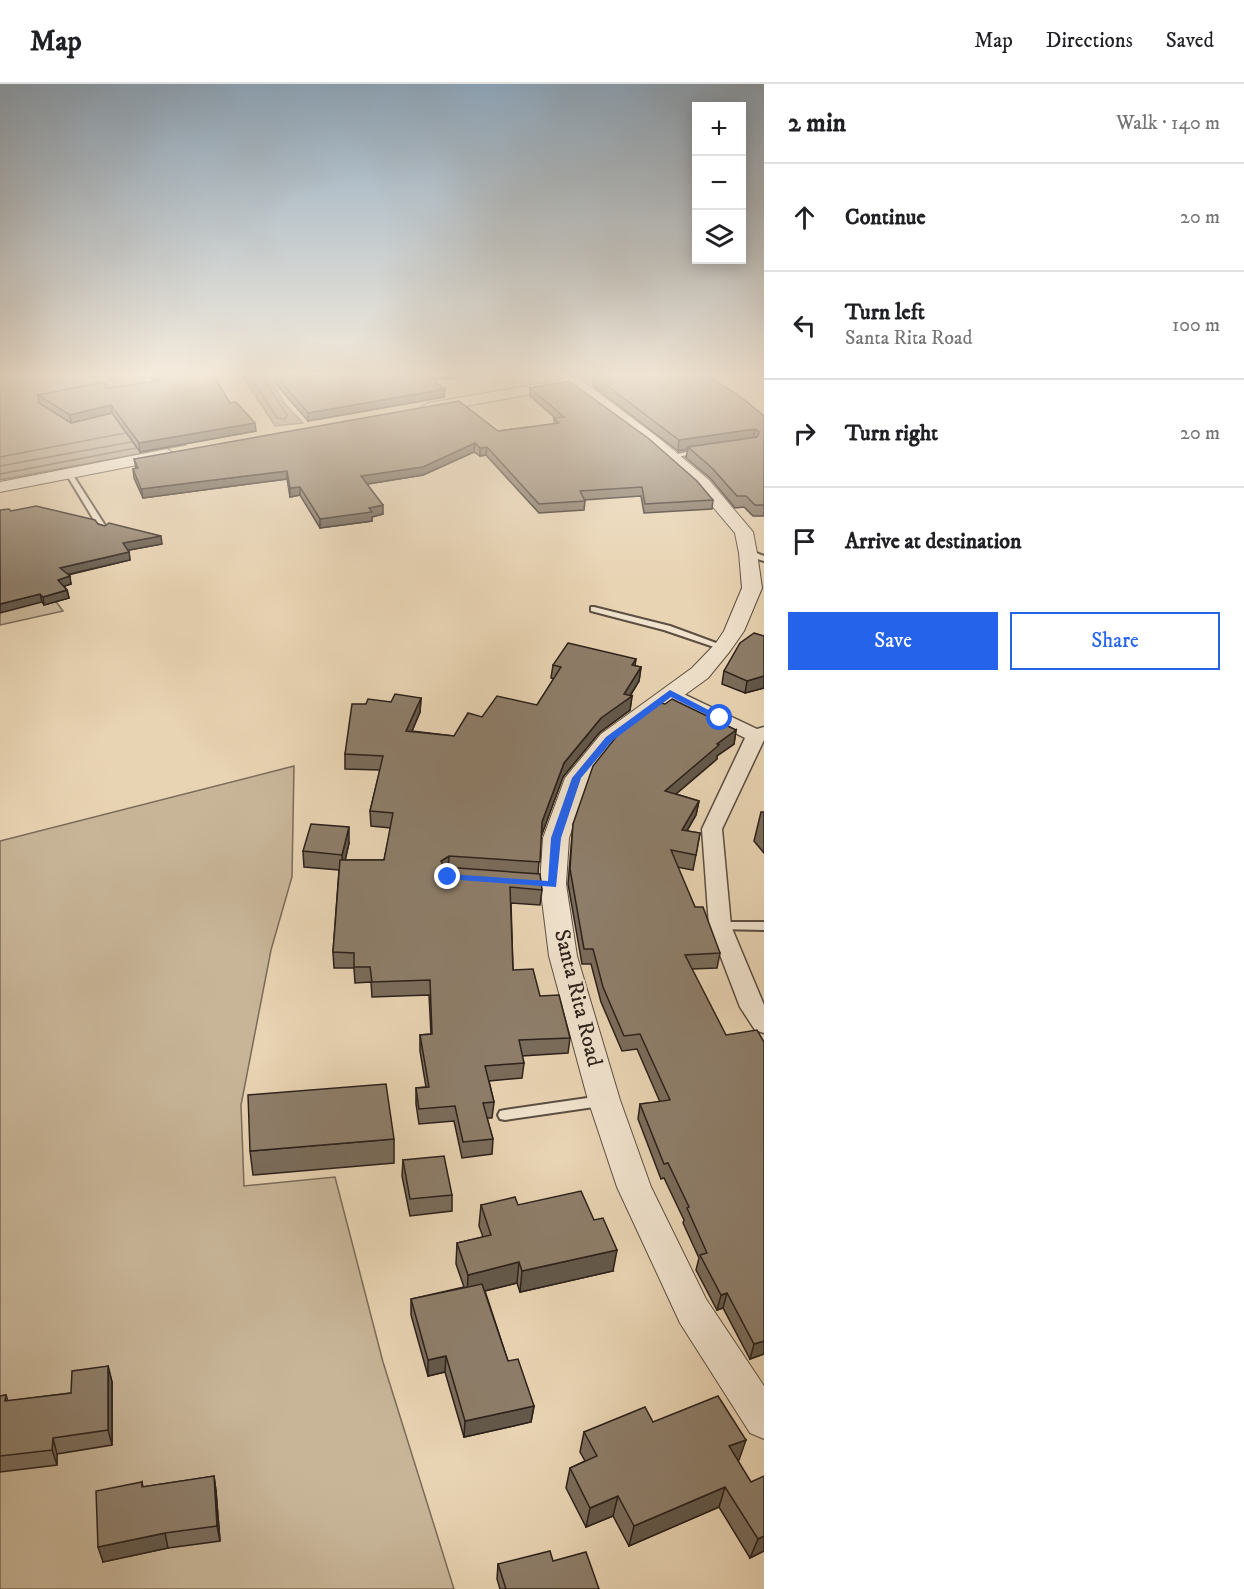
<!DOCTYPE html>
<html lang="en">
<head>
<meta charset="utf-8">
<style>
  body { margin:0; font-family:"IM FELL DW Pica",serif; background:#f6f6f6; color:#202124 }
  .controls { position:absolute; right:18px; top:18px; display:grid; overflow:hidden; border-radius:0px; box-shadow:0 3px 15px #0003 }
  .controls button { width:54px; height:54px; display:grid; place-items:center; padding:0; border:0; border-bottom:2px solid #e0e0e0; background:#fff; color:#202124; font:30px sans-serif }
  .stop { position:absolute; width:18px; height:18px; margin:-14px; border:4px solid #2563eb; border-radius:50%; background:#fff }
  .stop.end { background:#2563eb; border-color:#fff; box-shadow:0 2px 6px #0008 }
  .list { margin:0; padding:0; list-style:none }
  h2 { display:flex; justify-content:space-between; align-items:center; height:78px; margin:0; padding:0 24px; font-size:26px }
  h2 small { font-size:20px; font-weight:400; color:#757577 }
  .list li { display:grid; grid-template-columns:39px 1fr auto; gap:18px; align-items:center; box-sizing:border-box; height:108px; padding:0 24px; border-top:2px solid #e0e0e0 }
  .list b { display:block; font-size:22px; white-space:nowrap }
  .list p { margin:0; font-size:20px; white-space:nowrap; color:#757577 }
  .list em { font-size:20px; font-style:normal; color:#757577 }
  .actions { display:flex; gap:12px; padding:18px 24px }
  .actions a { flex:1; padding:14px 0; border:2px solid #2563eb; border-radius:0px; text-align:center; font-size:21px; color:#2563eb }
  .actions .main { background:#2563eb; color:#fff }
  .icon { flex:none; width:33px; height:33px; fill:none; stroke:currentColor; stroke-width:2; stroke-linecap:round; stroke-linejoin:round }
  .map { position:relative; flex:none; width:764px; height:1505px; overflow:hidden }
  header { display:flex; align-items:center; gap:36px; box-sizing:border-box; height:84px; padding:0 30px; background:#fff; border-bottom:2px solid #e0e0e0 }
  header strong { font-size:28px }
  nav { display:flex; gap:33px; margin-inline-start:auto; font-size:21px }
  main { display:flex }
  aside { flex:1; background:#fff }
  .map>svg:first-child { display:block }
  .green { fill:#c8b598; stroke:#7a6b5a; stroke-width:1.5 }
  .water { fill:#a8967f; stroke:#766757; stroke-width:1.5 }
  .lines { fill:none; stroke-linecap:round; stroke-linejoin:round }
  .shore { stroke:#6a5c4d; stroke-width:1.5 }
  .service-casing { stroke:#5b4e41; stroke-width:4 }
  .minor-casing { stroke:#5b4e41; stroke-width:3 }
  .tertiary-casing { stroke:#5b4e41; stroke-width:2 }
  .service { fill:#f0e2cd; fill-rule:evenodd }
  .minor { fill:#f0e2cd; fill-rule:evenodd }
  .tertiary { fill:#f0e2cd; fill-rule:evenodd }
  .wall { fill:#7a6c5b; stroke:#2c211b; stroke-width:1.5 }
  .shaded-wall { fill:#63584a; stroke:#2c211b; stroke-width:1.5 }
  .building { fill:#8e7e6a; stroke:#2c211b; stroke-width:1.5 }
  .route { fill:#2563eb }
  .labels { text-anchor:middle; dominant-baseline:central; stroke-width:5; stroke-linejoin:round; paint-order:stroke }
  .street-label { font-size:22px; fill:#2c211b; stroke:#f0e2cd }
</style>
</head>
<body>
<header>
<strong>Map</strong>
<nav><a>Map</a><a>Directions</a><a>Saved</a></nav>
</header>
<main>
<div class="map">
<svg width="764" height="1505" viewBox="0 0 764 1505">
  <rect width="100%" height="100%" fill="#e8d3b2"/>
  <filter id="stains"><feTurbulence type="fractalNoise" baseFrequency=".00333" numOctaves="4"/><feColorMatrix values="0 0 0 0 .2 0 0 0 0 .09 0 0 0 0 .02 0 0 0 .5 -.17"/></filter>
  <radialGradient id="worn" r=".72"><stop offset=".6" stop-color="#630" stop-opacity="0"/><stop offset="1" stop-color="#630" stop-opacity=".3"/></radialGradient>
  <g class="green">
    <path d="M0,441L63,527L0,541Z"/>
    <path d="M294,682L292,793L271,866L241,1021L244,1102L335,1093L383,1278L454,1505H0V757Z"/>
  </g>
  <g class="water">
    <path d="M0,289H142L154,318L186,361L0,396Z"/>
    <path d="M241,289H284L285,293L271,296L284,319L303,339L275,342Z"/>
  </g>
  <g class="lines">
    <g class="shore">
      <path d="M248,289L277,334L285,335L287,331L266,299L267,292L273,289"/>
      <path d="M0,373L125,349"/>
      <path d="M0,382L131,358"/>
      <path d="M0,390L136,364"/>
    </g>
    <g class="service-casing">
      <g id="service">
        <path d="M701,365L704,367L703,368L672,374L669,372Z"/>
        <path d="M66,387L71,388L108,446L107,448L100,446L65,388Z"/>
        <path d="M745,467H751L764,472V477L745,471Z"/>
        <path d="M591,523H594L670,542L727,563L723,566L720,565L664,546L591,527Z"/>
        <path d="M720,838H764V846L716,845L714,842L716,839Z"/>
        <path d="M601,1012L606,1013L608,1017L606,1021L601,1022L505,1036L500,1035L498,1031L500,1027L505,1026Z"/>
      </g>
    </g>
    <g class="minor-casing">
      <path id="minor" d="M671,604L757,645L764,643V656L722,745L731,842L764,921V949L755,946L740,923L709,842L702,745L745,654L665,613L662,609L665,605Z"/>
    </g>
    <g class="tertiary-casing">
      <g id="tertiary">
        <path d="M557,289H572L660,355L709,396L753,448L757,469L762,504L744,547L730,567L708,594L617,660L589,695L569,754L566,800L577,872L620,1016L651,1103L706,1215L764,1302V1355L750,1349L680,1239L617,1103L588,1016L549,872L540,800L543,754L565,694L601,650L692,584L716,559L724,547L742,504L739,469L735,449L697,404L648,361L569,303L428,329L420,324L428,319L562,296Z"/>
        <path d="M167,365L175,370L173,374L0,408V398Z"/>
      </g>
    </g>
    <use href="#service" class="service"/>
    <use href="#minor" class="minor"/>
    <use href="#tertiary" class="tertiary"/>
  </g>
  <g class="wall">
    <path d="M148,289H183L230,319L256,347L140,368L112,329L71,339L39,319L38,311L108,304L154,298Z"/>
    <path d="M290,289H493V291L432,296L445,305L444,313L308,337L276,300V292L291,290Z"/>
    <path d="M594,292L764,332V432H753L744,423L735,424L711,395L686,374L688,365L678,367L593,302Z"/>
    <path d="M530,304L713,416L712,425L644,429L641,412L584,416L585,417L584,426L539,429L486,371L480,372L474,368L423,391L367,400L383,430L372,433V437L320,444L300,411L290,413L287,395L143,414L134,394L133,385L136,384L134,375L498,347L554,340V334H555L530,312Z"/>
    <path d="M11,427L98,440L162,460L128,466L129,468L130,476L68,491L71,500L64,502L67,506L69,514L44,521L42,518Z"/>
    <path d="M764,552V604L745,609L722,600L724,587Z"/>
    <path d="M636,575L635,582L641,583L639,597L630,612H632L630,626L599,649L563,693L541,752L538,790L542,806L540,821L511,819L513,886L540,912L570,954L568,969L522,972L524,979L522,994L489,997L494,1018L492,1034H487L493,1055L492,1070L462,1074L454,1037L419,1040L416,1020V1004L426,1003L420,967V951L431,950L429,911L372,913L371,898L355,899L354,884H334L333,868L339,786L304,783L303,767L349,759L345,776H384L391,744L371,742L370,727L380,686L345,685V670L366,620L391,618L421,614L420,628L412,647L454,652L482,633L537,621L554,595L551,594L553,581Z"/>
    <path d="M736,646L734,660L717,672V675L676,710L699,717L696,731L687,747L700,749L693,786L677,783L695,823L720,869L717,884L692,885L764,1270L750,1275L723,1224L717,1226L696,1186L699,1174L683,1139L684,1136L664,1094L661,1095L638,1035L640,1020L660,1018L637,965L622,967L601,918L591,880H582L568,800L573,740Z"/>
    <path d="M761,728H764V769L754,757Z"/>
    <path d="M394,1055V1079L253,1091L250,1067Z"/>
    <path d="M403,1076L452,1111V1127L410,1132L402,1092Z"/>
    <path d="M481,1121H518L613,1187L520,1208L517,1199L485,1207L508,1277L534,1322L531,1338L464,1353L445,1288L428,1292L411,1231V1215L464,1203L456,1180L457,1159L483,1153L479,1142Z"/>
    <path d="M108,1282L112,1298V1361L57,1370V1381L0,1388V1312L6,1311L8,1317L71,1309Z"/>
    <path d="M653,1338L739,1376H738L764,1467L750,1474L719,1423L629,1462L613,1432L586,1443L566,1404L570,1384L585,1377L580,1368L584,1348Z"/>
    <path d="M214,1392L216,1407L220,1457L168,1464L103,1478L142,1398L143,1403Z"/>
    <path d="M553,1477L599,1505H500L497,1495L498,1480Z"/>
  </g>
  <g class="shaded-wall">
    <path d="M445,305L444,313L308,337V329Z"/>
    <path d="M111,321L112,329L71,339L70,331Z"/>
    <path d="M255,339L256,347L140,368L139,359Z"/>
    <path d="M755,345L753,356L688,363V365L678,367L679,356Z"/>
    <path d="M475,359L474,368L423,391L361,401V392Z"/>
    <path d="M487,363L486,371L480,372V364Z"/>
    <path d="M287,387V395L143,414L141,405Z"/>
    <path d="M300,403V411L290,413V404Z"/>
    <path d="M383,421V430L372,433V437L320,444V435Z"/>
    <path d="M161,452L162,460L124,467L123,459Z"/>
    <path d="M129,468L130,476L61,492L60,484Z"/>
    <path d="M70,492L71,500L59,504L58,496Z"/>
    <path d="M67,506L69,514L44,521L43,513Z"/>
    <path d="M40,510L42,518L0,529V520Z"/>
    <path d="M641,583L639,597L628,615L632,612L630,626L599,649L563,693L541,753L542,738L564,679L601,634L624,610Z"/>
    <path d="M764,592V604L745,609L747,597Z"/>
    <path d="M421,614L420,628L406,661V647Z"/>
    <path d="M736,646L734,660L717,672V675L663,721L665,707L717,660Z"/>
    <path d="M699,717L696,731L679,760L682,746Z"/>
    <path d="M349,743V759L343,786L342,771Z"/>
    <path d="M449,772L448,787L441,792V777Z"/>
    <path d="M617,1166L613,1187L520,1208L522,1187Z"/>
    <path d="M519,1178L517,1199L467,1211L468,1191Z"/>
    <path d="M727,1209L723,1224L717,1226L721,1211Z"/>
    <path d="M764,1257V1270L750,1275L754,1260Z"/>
    <path d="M446,1272L445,1288L428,1292V1276Z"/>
    <path d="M108,1282L112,1298V1361L108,1346Z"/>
    <path d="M534,1322L531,1338L464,1353L465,1337Z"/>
    <path d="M53,1354L57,1370V1381L52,1366Z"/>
    <path d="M746,1356L739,1376L722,1382L729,1362Z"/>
    <path d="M214,1392L216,1407L220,1457L217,1442Z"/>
    <path d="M725,1403L719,1423L629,1462L634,1442Z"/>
    <path d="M618,1412L613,1432L586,1443L590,1424Z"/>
    <path d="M165,1449L168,1464L103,1478L98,1463Z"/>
    <path d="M764,1452V1467L750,1474L758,1455Z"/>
  </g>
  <g class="building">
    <path d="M153,289H212L230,319L236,318L255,339L139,359L111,321L70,331L38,311L104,298L108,304L159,297Z"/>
    <path d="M297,289H424L445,305L308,329L276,292Z"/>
    <path d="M615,289H705L746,317L764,332V421H755L746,412H737L712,384L688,363L757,353L759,348L755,345L679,356L594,292Z"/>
    <path d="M569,297L648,354L697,397L713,416L645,420L642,403L580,407L585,417L539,420L487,363L480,364L475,359L423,383L361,392L383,421L369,424L372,428L320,435L300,403L290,404L287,387L141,405L133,385L138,384L134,375L459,317L498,347L559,339L554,334L564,333L530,304Z"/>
    <path d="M36,422L95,436L98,440L105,442L109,439L161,452L123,459L129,468L60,484L70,492L58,496L67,506L43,513L40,510L0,520V426L9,425L11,427Z"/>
    <path d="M754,549L764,552V592L747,597L724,587L740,559Z"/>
    <path d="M568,559L636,575L632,581L641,583L624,610L632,612L601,634L564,679L542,738L540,778L449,772L441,777L444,783L540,790L542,806L510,803L513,886L533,885L540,912L559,911L570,954L519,956L524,979L485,982L494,1018L483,1019L493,1055L463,1058L455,1022L419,1025L416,1004L429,1003L420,951L432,950L430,896L372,898L370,883H354V869L333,868L340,776H384L393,729L370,727L383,672L345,670L352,620H366L368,615L391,618L395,610L421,614L406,647L454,652L468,629L482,633L497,612L537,621L561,583L553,581Z"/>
    <path d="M672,615L736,646L717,660L719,661L665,707L699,717L682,746L700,749L696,771L671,766L695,823H703L720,869L685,871L726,951L757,946L764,958V1257L754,1260L727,1209L721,1211L700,1171L707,1169L687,1124L689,1123L668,1079L664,1080L640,1020L670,1016L640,950L624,952L603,903L593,865H584L570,785L573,740L593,682L620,648L661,619L665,620Z"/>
    <path d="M311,740L349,743L342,771L303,767Z"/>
    <path d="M386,1000L394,1055L250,1067L248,1011Z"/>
    <path d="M444,1072L452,1111L410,1115L403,1076Z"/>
    <path d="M581,1107L594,1136L603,1134L617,1166L522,1187L519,1178L468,1191L457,1159L491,1151L481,1121L515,1113L518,1121Z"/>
    <path d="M482,1200L508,1277L518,1275L534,1322L465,1337L446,1272L428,1276L411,1215Z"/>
    <path d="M108,1282V1346L53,1354L52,1366L0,1372V1312L6,1311L5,1317L71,1309L72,1287Z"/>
    <path d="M718,1312L746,1356L729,1362L751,1398L764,1392V1452L758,1455L725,1403L634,1442L618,1412L590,1424L570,1384L597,1372L584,1348L645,1323L653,1338Z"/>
    <path d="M214,1392L217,1442L165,1449L98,1463L96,1407L142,1398V1403Z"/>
    <path d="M550,1467L553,1477L586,1468L599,1505H506L498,1480Z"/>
  </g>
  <linearGradient id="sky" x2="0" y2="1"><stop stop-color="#8ea8be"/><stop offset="0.58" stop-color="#f5ebdc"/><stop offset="1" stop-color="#f5ebdc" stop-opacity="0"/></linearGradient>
  <rect width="764" height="500" fill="url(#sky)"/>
  <path class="route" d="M670,606L724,634L717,636L671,613L612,657L581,694L561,754L556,803L445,795V791L448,790L548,797L551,754L572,694L606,653Z"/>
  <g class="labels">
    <g class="street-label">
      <text transform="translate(578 914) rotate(76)">Santa Rita Road</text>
    </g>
  </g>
  <rect width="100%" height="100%" filter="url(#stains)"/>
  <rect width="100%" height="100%" fill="url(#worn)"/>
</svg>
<div class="controls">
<button>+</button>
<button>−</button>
<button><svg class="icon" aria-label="layers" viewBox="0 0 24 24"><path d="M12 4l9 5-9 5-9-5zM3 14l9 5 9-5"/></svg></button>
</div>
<div class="stop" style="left:720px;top:634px"></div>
<div class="stop end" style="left:448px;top:793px"></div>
</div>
<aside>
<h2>2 min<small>Walk · 140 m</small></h2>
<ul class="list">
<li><svg class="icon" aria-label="ahead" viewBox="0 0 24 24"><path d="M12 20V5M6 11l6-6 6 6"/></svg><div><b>Continue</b></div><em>20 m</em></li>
<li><svg class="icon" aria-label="left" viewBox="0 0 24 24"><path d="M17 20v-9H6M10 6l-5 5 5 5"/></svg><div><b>Turn left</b><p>Santa Rita Road</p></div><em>100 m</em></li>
<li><svg class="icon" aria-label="right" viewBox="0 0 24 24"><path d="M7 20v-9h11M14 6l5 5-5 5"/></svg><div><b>Turn right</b></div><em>20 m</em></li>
<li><svg class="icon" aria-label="arrive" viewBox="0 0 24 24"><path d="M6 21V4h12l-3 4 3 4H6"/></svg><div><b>Arrive at destination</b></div></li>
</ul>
<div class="actions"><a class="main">Save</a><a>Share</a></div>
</aside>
</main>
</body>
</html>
